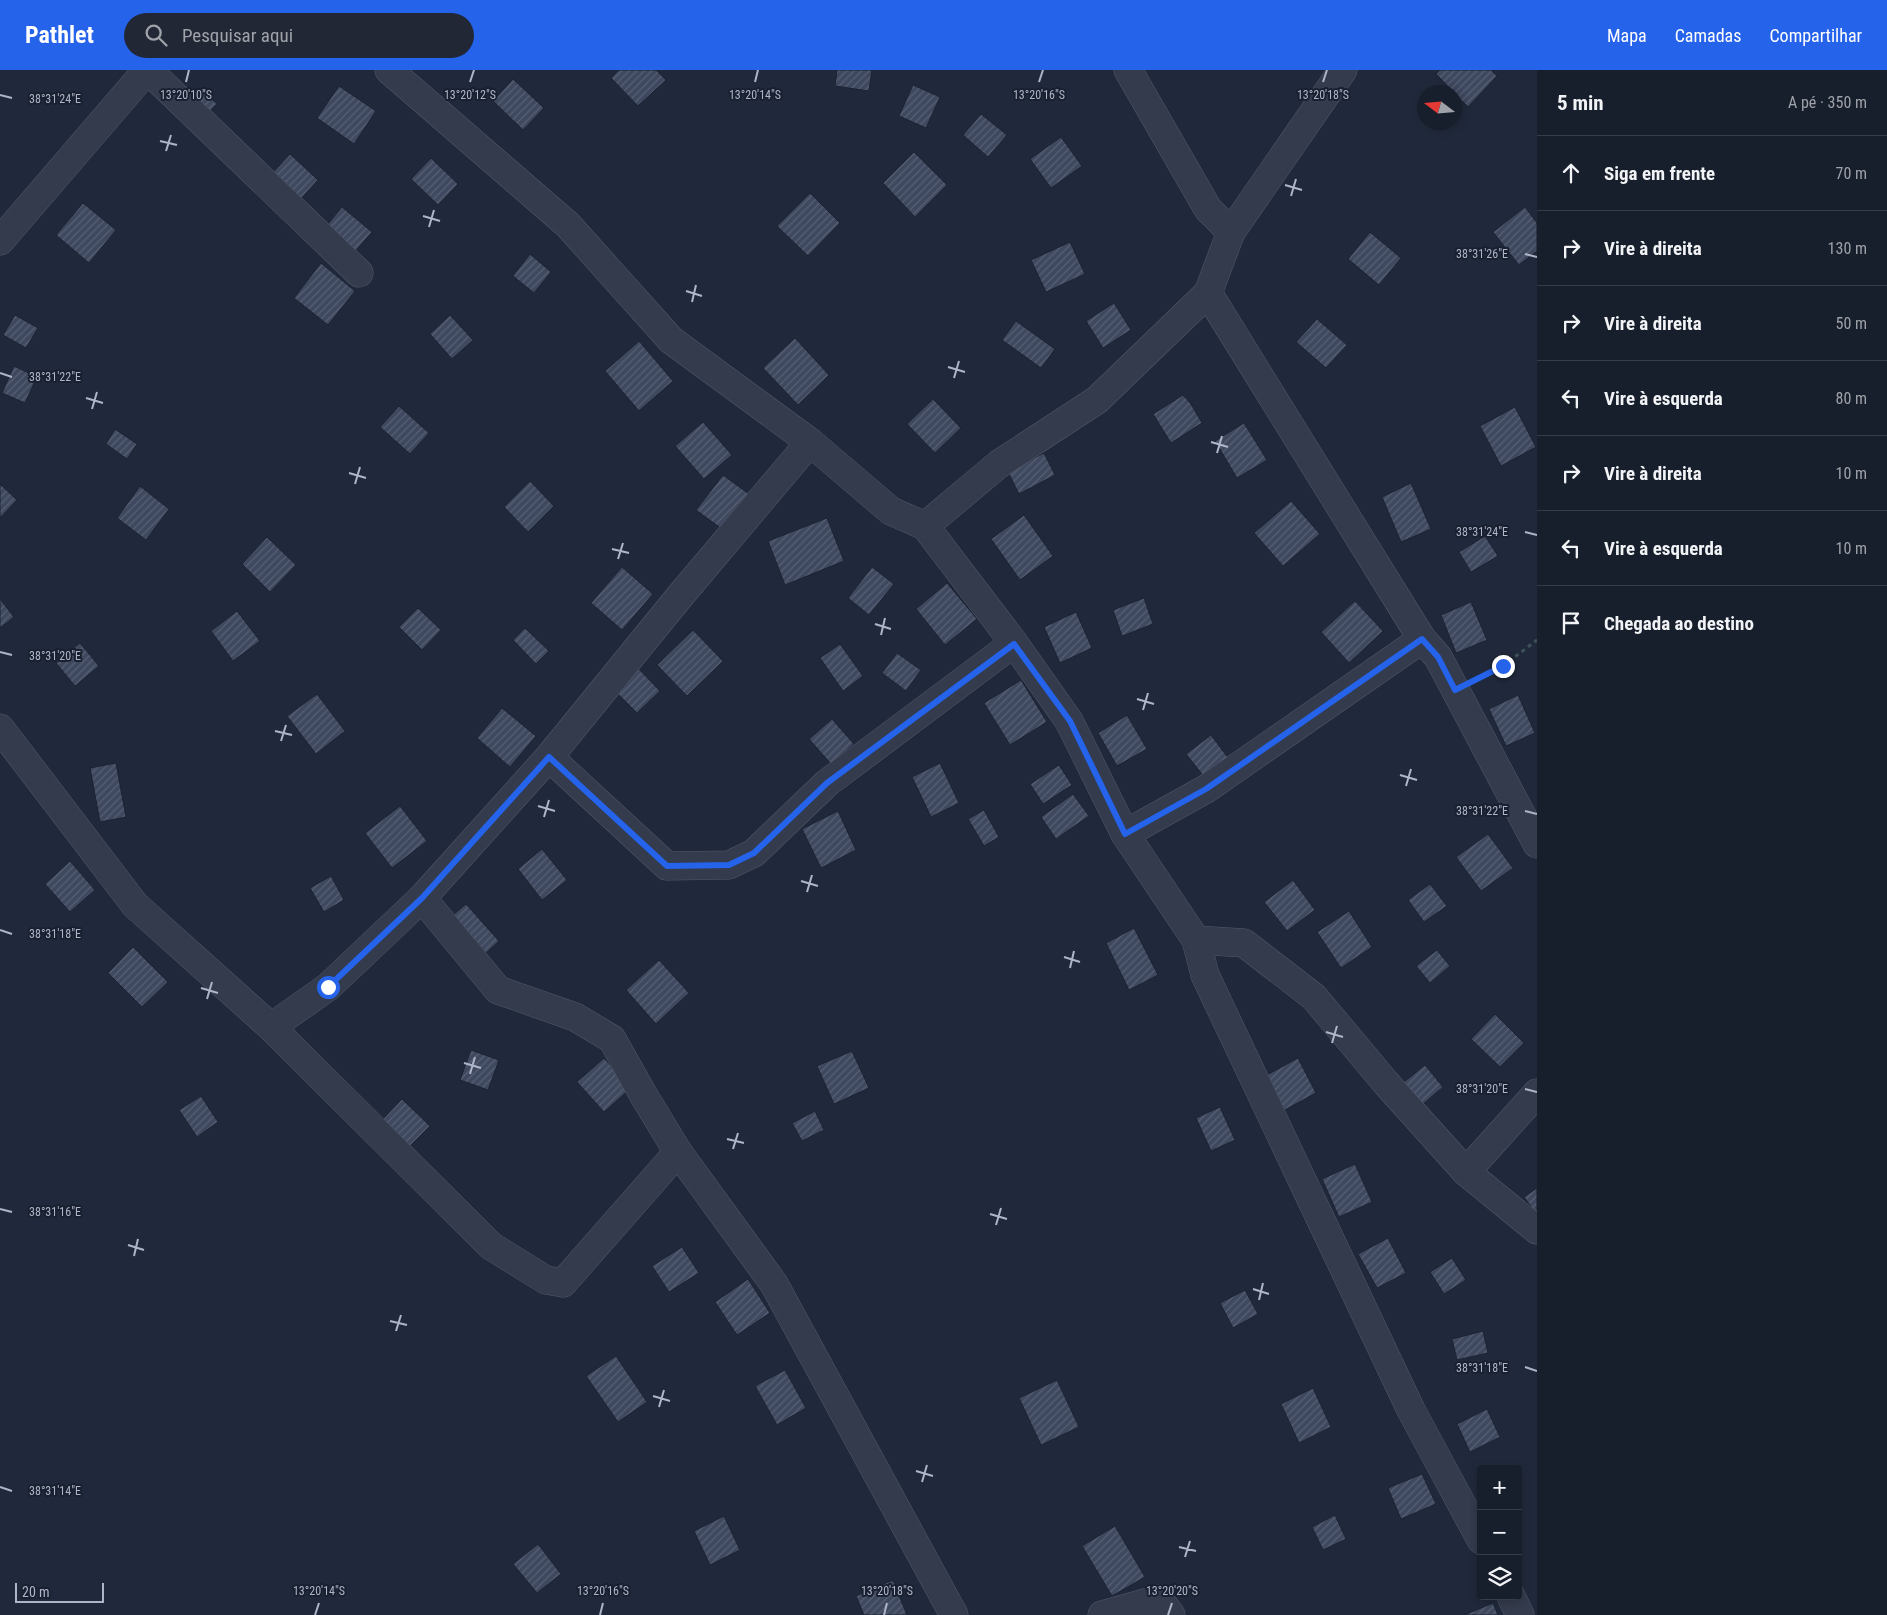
<!DOCTYPE html>
<html lang="pt">
<head>
<meta charset="utf-8">
<style>
  body { margin:0; font-family:"Roboto Condensed",sans-serif; background:#212734; color:#f1f3f6 }
  .controls { position:absolute; right:15px; bottom:15px; display:grid; overflow:hidden; border-radius:5px; box-shadow:0 2px 8px #0003 }
  .controls button { width:45px; height:45px; display:grid; place-items:center; padding:0; border:0; border-bottom:1px solid #363d48; background:#181f2c; color:#f1f3f6; font:25px sans-serif }
  .compass { position:absolute; left:1417px; top:15px; width:45px; height:45px; border-radius:50%; background:#181f2c; box-shadow:0 2px 8px #0003; rotate:286deg }
  .scale { position:absolute; left:15px; bottom:12px; width:89px; box-sizing:border-box; padding-left:5px; border:2px solid #afb5c8; border-top:0; font-size:14px; line-height:18px; white-space:nowrap; color:#afb5c8; -webkit-text-stroke:4px #192030; paint-order:stroke }
  .stop { position:absolute; width:15px; height:15px; margin:-11px; border:4px solid #2563eb; border-radius:50%; background:#fff }
  .stop.end { background:#2563eb; border-color:#fff; box-shadow:0 1px 5px #0008 }
  .list { margin:0; padding:0; list-style:none }
  h2 { display:flex; justify-content:space-between; align-items:center; height:65px; margin:0; padding:0 20px; font-size:21px }
  h2 small { font-size:16px; font-weight:400; color:#9fa2a9 }
  .list li { display:grid; grid-template-columns:32px 1fr auto; gap:15px; align-items:center; box-sizing:border-box; height:75px; padding:0 20px; border-top:1px solid #363d48 }
  .list b { display:block; font-size:19px; white-space:nowrap }
  .list em { font-size:16px; font-style:normal; color:#9fa2a9 }
  .icon { flex:none; width:28px; height:28px; fill:none; stroke:currentColor; stroke-width:2; stroke-linecap:round; stroke-linejoin:round }
  .map { position:relative; flex:none; width:1537px; height:1545px; overflow:hidden }
  header { display:flex; align-items:center; gap:30px; box-sizing:border-box; height:70px; padding:0 25px; background:#2563eb; color:#fff }
  header strong { font-size:24px }
  nav { display:flex; gap:28px; margin-inline-start:auto; font-size:18px }
  .search { width:350px; height:45px; background:#212734; display:flex; align-items:center; gap:12px; box-sizing:border-box; padding:0 18px; border-radius:28px; color:#9fa2a9; font-size:19px }
  main { display:flex }
  aside { flex:1; background:#181f2c }
  .map>svg:first-child { display:block }
  .building { fill:url(#building-hatch); stroke:#1b2232 }
  .lines { fill:none; stroke-linecap:round; stroke-linejoin:round }
  .minor-casing { stroke:#525869; stroke-width:29 }
  .path { stroke:#3d5257; stroke-width:3; stroke-dasharray:4 4; stroke-linecap:butt }
  .minor { stroke:#343b4c; stroke-width:28 }
  .route { stroke:#2563eb; stroke-width:6 }
  .ticks { fill:none; stroke:#afb5c8; stroke-width:2 }
  .ticks-label { font-size:12px; text-anchor:middle; fill:#afb5c8; stroke:#192030; stroke-width:4; stroke-linejoin:round; paint-order:stroke }
</style>
</head>
<body>
<header>
<strong>Pathlet</strong>
<div class="search"><svg class="icon" aria-label="search" viewBox="0 0 24 24"><circle cx="10" cy="10" r="6"/><path d="M15 15l6 6"/></svg>Pesquisar aqui</div>
<nav><a>Mapa</a><a>Camadas</a><a>Compartilhar</a></nav>
</header>
<main>
<div class="map">
<svg width="1537" height="1545" viewBox="0 0 1537 1545">
  <defs>
    <pattern id="building-hatch" width="6" height="6" patternUnits="userSpaceOnUse" patternTransform="scale(1.25)"><rect width="6" height="6" fill="#3e485e"/><path d="M-1 1l2-2M0 6l6-6M5 7l2-2" fill="none" stroke="#576074"/></pattern>
  </defs>
  <rect width="100%" height="100%" fill="#20293b"/>
  <g class="building">
    <path d="M619,0H656L666,10L638,36L611,8Z"/>
    <path d="M837,0H872L869,21L835,16Z"/>
    <path d="M1440,0H1491L1497,6L1468,37L1436,4Z"/>
    <path d="M513,9L544,38L523,60L493,31Z"/>
    <path d="M913,15L940,27L926,58L899,46Z"/>
    <path d="M339,16L376,41L354,74L317,48Z"/>
    <path d="M201,19L217,34L207,44L192,30Z"/>
    <path d="M981,44L1007,65L988,87L963,65Z"/>
    <path d="M1061,67L1082,96L1051,118L1030,89Z"/>
    <path d="M914,82L947,115L915,147L883,113Z"/>
    <path d="M290,84L318,110L296,134L268,108Z"/>
    <path d="M431,88L458,114L438,135L411,109Z"/>
    <path d="M810,123L840,153L808,186L777,156Z"/>
    <path d="M83,133L116,160L89,193L56,165Z"/>
    <path d="M342,137L372,162L352,185L323,160Z"/>
    <path d="M1525,137L1537,153V181L1519,195L1493,162Z"/>
    <path d="M1370,162L1401,188L1379,215L1348,189Z"/>
    <path d="M1070,172L1085,204L1046,222L1031,190Z"/>
    <path d="M530,184L551,202L534,223L513,206Z"/>
    <path d="M321,193L355,221L328,255L294,228Z"/>
    <path d="M1114,233L1131,260L1103,278L1086,251Z"/>
    <path d="M15,245L38,258L26,278L3,265Z"/>
    <path d="M450,245L473,270L452,289L430,264Z"/>
    <path d="M1317,249L1347,275L1326,298L1296,272Z"/>
    <path d="M1016,251L1055,279L1041,298L1002,270Z"/>
    <path d="M795,268L829,305L798,335L763,298Z"/>
    <path d="M639,271L673,311L639,341L605,301Z"/>
    <path d="M14,296L37,307L25,333L2,323Z"/>
    <path d="M1183,325L1191,334L1202,353L1171,373L1153,344Z"/>
    <path d="M933,329L961,358L935,383L907,354Z"/>
    <path d="M399,336L429,363L410,384L380,357Z"/>
    <path d="M1515,337L1536,377L1501,396L1480,356Z"/>
    <path d="M703,352L732,385L704,409L675,376Z"/>
    <path d="M1244,353L1267,390L1237,408L1215,371Z"/>
    <path d="M115,359L137,374L127,389L106,374Z"/>
    <path d="M1044,383L1055,405L1019,424L1008,402Z"/>
    <path d="M723,405L749,424L722,459L696,440Z"/>
    <path d="M530,411L554,436L528,462L504,437Z"/>
    <path d="M1411,413L1431,459L1401,472L1382,427Z"/>
    <path d="M0,414L17,430L0,448Z"/>
    <path d="M140,416L169,439L146,470L117,448Z"/>
    <path d="M1291,431L1320,464L1283,496L1254,463Z"/>
    <path d="M1024,445L1053,486L1020,510L991,469Z"/>
    <path d="M827,448L844,491L785,515L768,471Z"/>
    <path d="M1485,466L1498,486L1471,502L1459,482Z"/>
    <path d="M267,467L296,495L270,522L242,494Z"/>
    <path d="M622,497L653,524L622,560L591,533Z"/>
    <path d="M872,497L894,514L869,545L848,528Z"/>
    <path d="M947,513L977,549L945,575L916,539Z"/>
    <path d="M1144,528L1153,554L1122,566L1113,540Z"/>
    <path d="M0,529L14,547L0,558Z"/>
    <path d="M1355,531L1383,561L1349,593L1321,562Z"/>
    <path d="M1471,532L1487,570L1456,583L1441,545Z"/>
    <path d="M418,538L441,560L422,580L399,557Z"/>
    <path d="M237,541L260,571L233,591L211,561Z"/>
    <path d="M1076,542L1092,578L1060,593L1044,557Z"/>
    <path d="M525,558L549,581L536,594L513,570Z"/>
    <path d="M693,560L723,591L687,626L657,595Z"/>
    <path d="M80,573L99,596L75,616L56,593Z"/>
    <path d="M840,574L863,606L843,621L820,588Z"/>
    <path d="M897,583L921,600L906,621L882,603Z"/>
    <path d="M635,595L660,621L637,643L612,618Z"/>
    <path d="M1021,610L1047,652L1010,675L984,633Z"/>
    <path d="M317,624L345,661L316,684L287,646Z"/>
    <path d="M1518,625L1535,663L1506,676L1489,639Z"/>
    <path d="M502,638L536,666L510,697L477,668Z"/>
    <path d="M1127,645L1147,679L1117,696L1098,663Z"/>
    <path d="M832,649L854,674L831,694L809,669Z"/>
    <path d="M1211,665L1229,689L1205,708L1186,684Z"/>
    <path d="M116,693L126,747L100,752L90,698Z"/>
    <path d="M940,693L959,733L931,747L912,707Z"/>
    <path d="M1059,695L1072,715L1043,734L1030,714Z"/>
    <path d="M1073,724L1089,746L1056,769L1041,747Z"/>
    <path d="M400,736L427,771L392,798L365,763Z"/>
    <path d="M984,740L999,767L984,776L968,749Z"/>
    <path d="M838,741L856,780L821,798L802,759Z"/>
    <path d="M1488,764L1513,798L1481,821L1456,787Z"/>
    <path d="M542,779L567,810L542,830L518,799Z"/>
    <path d="M70,791L95,820L70,842L45,814Z"/>
    <path d="M331,806L344,830L324,842L310,818Z"/>
    <path d="M1293,810L1315,840L1287,861L1264,832Z"/>
    <path d="M1430,814L1447,836L1424,852L1408,830Z"/>
    <path d="M466,834L499,871L486,883L453,845Z"/>
    <path d="M1349,841L1372,877L1341,898L1317,862Z"/>
    <path d="M1134,858L1158,905L1129,920L1106,873Z"/>
    <path d="M133,877L168,912L142,937L108,903Z"/>
    <path d="M1437,880L1450,896L1430,913L1416,896Z"/>
    <path d="M659,890L689,923L656,954L626,920Z"/>
    <path d="M1495,944L1524,973L1500,997L1471,969Z"/>
    <path d="M471,980L499,990L488,1020L460,1010Z"/>
    <path d="M852,981L869,1018L834,1034L817,996Z"/>
    <path d="M604,988L631,1018L604,1042L577,1012Z"/>
    <path d="M1298,988L1316,1023L1283,1041L1265,1006Z"/>
    <path d="M1425,995L1443,1017L1422,1035L1404,1012Z"/>
    <path d="M201,1026L218,1052L197,1067L179,1040Z"/>
    <path d="M402,1029L430,1056L409,1077L381,1051Z"/>
    <path d="M1220,1037L1235,1070L1211,1081L1196,1048Z"/>
    <path d="M815,1041L824,1060L802,1071L792,1053Z"/>
    <path d="M1355,1094L1372,1132L1339,1147L1322,1109Z"/>
    <path d="M1537,1118V1145L1524,1127Z"/>
    <path d="M1388,1168L1406,1203L1377,1218L1358,1184Z"/>
    <path d="M682,1177L699,1203L669,1222L652,1196Z"/>
    <path d="M1452,1188L1466,1210L1444,1224L1430,1202Z"/>
    <path d="M748,1209L770,1243L737,1265L715,1232Z"/>
    <path d="M1245,1220L1258,1244L1233,1258L1220,1233Z"/>
    <path d="M1483,1261L1488,1283L1457,1290L1452,1269Z"/>
    <path d="M616,1286L647,1332L618,1352L586,1306Z"/>
    <path d="M785,1300L806,1338L777,1355L755,1316Z"/>
    <path d="M1057,1310L1079,1357L1041,1375L1019,1328Z"/>
    <path d="M1313,1318L1331,1357L1299,1373L1281,1334Z"/>
    <path d="M1487,1339L1500,1367L1470,1382L1457,1354Z"/>
    <path d="M1422,1404L1436,1434L1401,1449L1388,1418Z"/>
    <path d="M1335,1445L1346,1469L1323,1480L1312,1457Z"/>
    <path d="M724,1446L740,1480L710,1495L694,1461Z"/>
    <path d="M1115,1456L1145,1507L1112,1526L1082,1476Z"/>
    <path d="M538,1474L561,1504L537,1523L513,1494Z"/>
    <path d="M893,1510L907,1545H864L856,1526Z"/>
    <path d="M1493,1533L1498,1545H1464Z"/>
  </g>
  <g class="lines">
    <g class="minor-casing">
      <g id="minor">
        <path d="M148,0L359,203"/>
        <path d="M389,0L568,155L671,270L810,372L891,441L925,456L1014,573L1069,651L1125,764L1196,870L1205,905L1411,1340L1481,1470"/>
        <path d="M1128,0L1208,139L1231,162"/>
        <path d="M0,171L147,0"/>
        <path d="M1208,223L1422,569L1438,587L1537,774"/>
        <path d="M925,456L999,394L1097,330L1208,223L1231,162L1343,0"/>
        <path d="M0,658L135,835L271,957L491,1176L546,1210L563,1213L678,1082"/>
        <path d="M549,687L667,796L729,795L754,783L827,713L1014,573"/>
        <path d="M1125,764L1206,719L1422,569"/>
        <path d="M422,828L498,920L575,947L612,969L644,1026L678,1082L774,1214L954,1545"/>
        <path d="M1196,870L1244,873L1314,927L1386,1013L1466,1102"/>
        <path d="M271,957L328,917L422,828L549,687L680,526L810,372"/>
        <path d="M1537,1023L1466,1102L1537,1160"/>
        <path d="M1511,1526L1520,1545"/>
        <path d="M1102,1545L1159,1529L1171,1545"/>
      </g>
    </g>
    <path class="path" d="M1481,607L1503,596L1537,570"/>
    <use href="#minor" class="minor"/>
  </g>
  <g class="lines">
    <path class="route" d="M328,917L422,828L549,687L667,796L729,795L754,783L827,713L1014,574L1070,651L1125,764L1206,719L1422,569L1438,587L1455,620L1503,596"/>
  </g>
  <path class="ticks" d="M186,12L189,0M470,12L474,0M755,12L758,0M1039,12L1043,0M1323,12L1327,0M0,25L12,28M160,71L177,75M166,81L171,65M1285,115L1302,120M1291,126L1296,109M423,146L440,151M429,157L434,140M1525,184L1537,187M686,221L702,226M692,232L696,215M948,297L965,302M0,303L12,307M954,308L959,291M86,328L103,333M92,339L97,322M1211,372L1228,377M1217,383L1222,366M349,403L366,408M355,414L360,397M1525,462L1537,465M612,479L629,483M618,489L623,473M875,554L891,559M881,565L885,548M0,582L12,585M1137,629L1154,634M1143,640L1148,623M275,661L292,665M281,671L286,655M1400,705L1417,710M1406,716L1411,699M538,736L555,741M1525,741L1537,744M544,747L549,730M801,811L818,816M807,822L812,805M0,860L12,864M1064,887L1080,892M1070,898L1074,881M201,918L218,923M207,929L212,912M1326,962L1343,967M1332,973L1337,956M464,993L481,998M470,1004L475,987M1525,1019L1537,1022M727,1069L744,1073M733,1079L738,1063M0,1139L12,1142M990,1144L1007,1149M996,1155L1001,1138M128,1175L144,1180M134,1186L138,1169M1253,1219L1269,1224M1259,1230L1263,1213M390,1251L407,1255M396,1261L401,1245M1525,1297L1537,1301M653,1326L670,1331M659,1337L664,1320M916,1401L933,1406M922,1412L927,1395M0,1417L12,1421M1179,1477L1196,1481M1185,1487L1190,1471M315,1545L319,1533M600,1545L603,1533M884,1545L887,1533M1168,1545L1172,1533"/>
  <g class="ticks-label">
    <text x="186" y="29">13°20'10"S</text>
    <text x="470" y="29">13°20'12"S</text>
    <text x="755" y="29">13°20'14"S</text>
    <text x="1039" y="29">13°20'16"S</text>
    <text x="1323" y="29">13°20'18"S</text>
    <text x="55" y="33">38°31'24"E</text>
    <text x="1482" y="188">38°31'26"E</text>
    <text x="55" y="311">38°31'22"E</text>
    <text x="1482" y="466">38°31'24"E</text>
    <text x="55" y="590">38°31'20"E</text>
    <text x="1482" y="745">38°31'22"E</text>
    <text x="55" y="868">38°31'18"E</text>
    <text x="1482" y="1023">38°31'20"E</text>
    <text x="55" y="1146">38°31'16"E</text>
    <text x="1482" y="1302">38°31'18"E</text>
    <text x="55" y="1425">38°31'14"E</text>
    <text x="319" y="1525">13°20'14"S</text>
    <text x="603" y="1525">13°20'16"S</text>
    <text x="887" y="1525">13°20'18"S</text>
    <text x="1172" y="1525">13°20'20"S</text>
  </g>
</svg>
<div class="controls">
<button>+</button>
<button>−</button>
<button><svg class="icon" aria-label="layers" viewBox="0 0 24 24"><path d="M12 4l9 5-9 5-9-5zM3 14l9 5 9-5"/></svg></button>
</div>
<svg class="compass" viewBox="-18 -18 36 36"><path d="M0-13l5 13h-10z" fill="#e53935"/><path d="M0 13l5-13h-10z" fill="#9fa2a9"/></svg>
<div class="scale">20 m</div>
<div class="stop" style="left:328px;top:917px"></div>
<div class="stop end" style="left:1503px;top:596px"></div>
</div>
<aside>
<h2>5 min<small>A pé · 350 m</small></h2>
<ul class="list">
<li><svg class="icon" aria-label="ahead" viewBox="0 0 24 24"><path d="M12 20V5M6 11l6-6 6 6"/></svg><div><b>Siga em frente</b></div><em>70 m</em></li>
<li><svg class="icon" aria-label="right" viewBox="0 0 24 24"><path d="M7 20v-9h11M14 6l5 5-5 5"/></svg><div><b>Vire à direita</b></div><em>130 m</em></li>
<li><svg class="icon" aria-label="right" viewBox="0 0 24 24"><path d="M7 20v-9h11M14 6l5 5-5 5"/></svg><div><b>Vire à direita</b></div><em>50 m</em></li>
<li><svg class="icon" aria-label="left" viewBox="0 0 24 24"><path d="M17 20v-9H6M10 6l-5 5 5 5"/></svg><div><b>Vire à esquerda</b></div><em>80 m</em></li>
<li><svg class="icon" aria-label="right" viewBox="0 0 24 24"><path d="M7 20v-9h11M14 6l5 5-5 5"/></svg><div><b>Vire à direita</b></div><em>10 m</em></li>
<li><svg class="icon" aria-label="left" viewBox="0 0 24 24"><path d="M17 20v-9H6M10 6l-5 5 5 5"/></svg><div><b>Vire à esquerda</b></div><em>10 m</em></li>
<li><svg class="icon" aria-label="arrive" viewBox="0 0 24 24"><path d="M6 21V4h12l-3 4 3 4H6"/></svg><div><b>Chegada ao destino</b></div></li>
</ul>
</aside>
</main>
</body>
</html>
